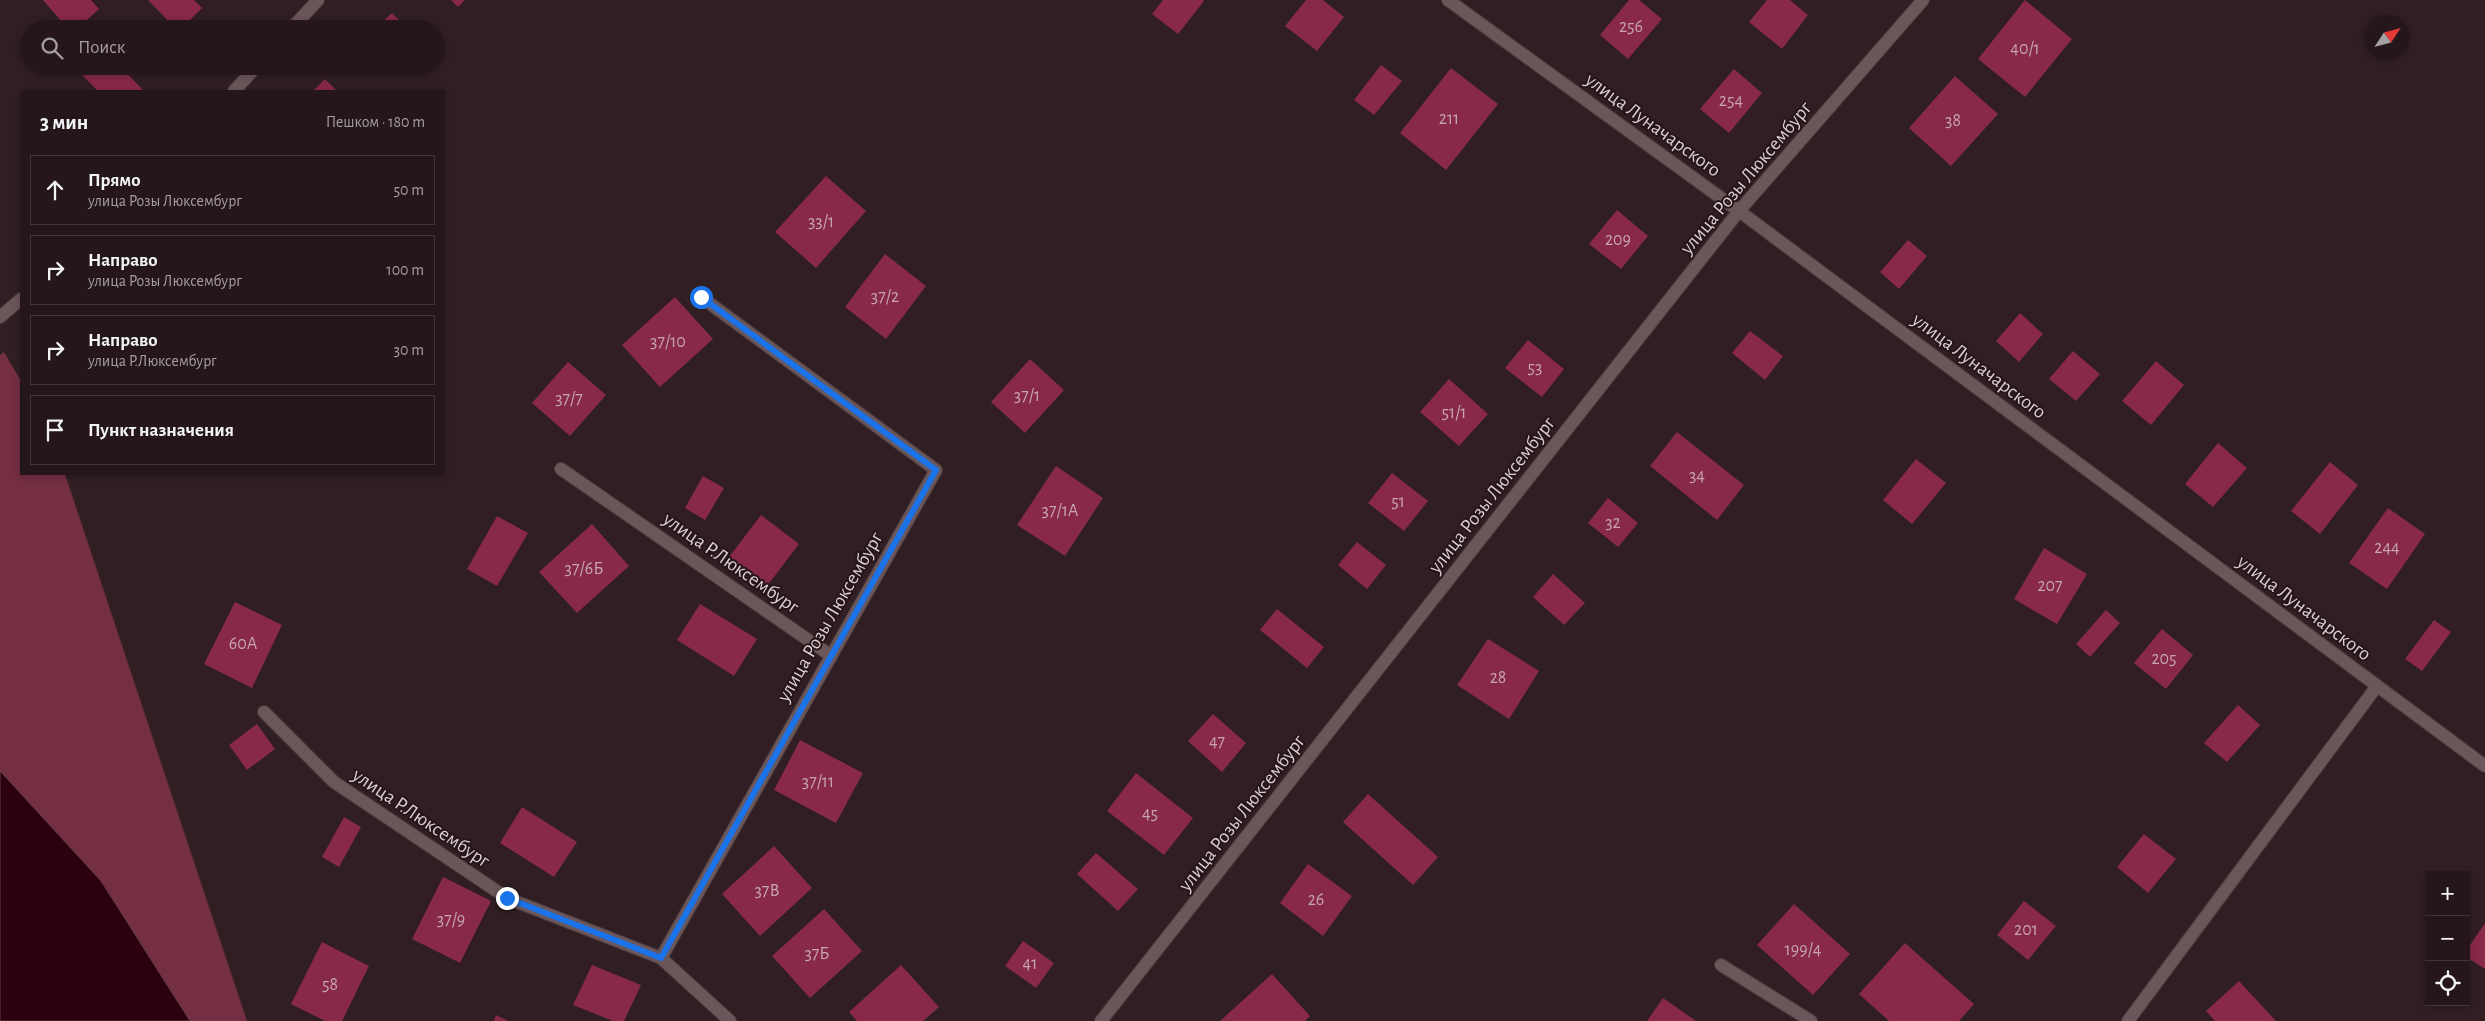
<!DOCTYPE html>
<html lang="ru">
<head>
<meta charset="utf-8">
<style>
  body { margin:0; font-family:"Alegreya Sans",sans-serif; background:#2c1f23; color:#f1f3f6 }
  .controls { position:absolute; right:15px; bottom:15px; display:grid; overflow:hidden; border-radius:0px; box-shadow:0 2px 8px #0003 }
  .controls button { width:45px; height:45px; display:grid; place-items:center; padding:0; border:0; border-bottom:1px solid #413539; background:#24161a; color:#f1f3f6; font:25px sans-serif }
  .compass { position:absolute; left:2365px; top:15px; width:45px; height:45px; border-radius:50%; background:#24161a; box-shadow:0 2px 8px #0003; rotate:54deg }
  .stop { position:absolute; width:15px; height:15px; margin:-11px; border:4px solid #1a73e8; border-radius:50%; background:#fff }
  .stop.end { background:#1a73e8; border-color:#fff; box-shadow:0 1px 5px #0008 }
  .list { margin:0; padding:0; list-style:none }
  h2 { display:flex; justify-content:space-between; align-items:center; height:65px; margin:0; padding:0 20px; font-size:21px }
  h2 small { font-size:16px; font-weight:400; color:#a39fa2 }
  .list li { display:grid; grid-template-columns:32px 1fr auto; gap:15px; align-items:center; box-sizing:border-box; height:70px; margin:0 10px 10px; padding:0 10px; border:1px solid #413539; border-radius:0px }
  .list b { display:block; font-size:19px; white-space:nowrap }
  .list p { margin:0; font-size:16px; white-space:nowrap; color:#a39fa2 }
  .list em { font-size:16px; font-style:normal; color:#a39fa2 }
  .icon { flex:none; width:28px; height:28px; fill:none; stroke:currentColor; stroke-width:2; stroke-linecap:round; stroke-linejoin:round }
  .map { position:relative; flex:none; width:2485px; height:1021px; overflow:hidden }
  .search { position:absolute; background:#24161a; box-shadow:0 2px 8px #0003; left:20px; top:20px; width:425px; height:55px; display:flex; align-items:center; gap:12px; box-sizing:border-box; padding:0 18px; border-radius:28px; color:#a39fa2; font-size:19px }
  .panel { position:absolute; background:#24161a; box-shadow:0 2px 8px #0003; left:20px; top:90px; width:425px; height:385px; border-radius:0px }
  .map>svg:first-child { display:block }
  .green { fill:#742f43 }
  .water { fill:#2c000e; stroke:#603e48 }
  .building { fill:#872947 }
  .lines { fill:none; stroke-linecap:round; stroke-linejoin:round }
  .minor-casing { stroke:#4a3b3f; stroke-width:14 }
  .minor { stroke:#6b565a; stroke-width:12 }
  .route { stroke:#1a73e8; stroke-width:6 }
  .labels { text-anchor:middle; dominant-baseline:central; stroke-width:4; stroke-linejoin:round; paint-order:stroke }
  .number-label { font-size:18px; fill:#c6a5ae }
  .street-label { font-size:20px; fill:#dbced0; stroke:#261519 }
</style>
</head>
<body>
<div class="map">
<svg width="2485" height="1021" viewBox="0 0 2485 1021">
  <rect width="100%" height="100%" fill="#301e22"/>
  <path class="green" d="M4,352L21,381V474H65L247,1021H190L101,881L0,771V355Z"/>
  <path class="water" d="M0,771L101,881L190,1021H0Z"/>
  <g class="building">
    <path d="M43,0H91L99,9L77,29H68Z"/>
    <path d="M148,0H194L202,8L181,29H176Z"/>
    <path d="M451,0H465L458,7Z"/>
    <path d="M1163,0H1203L1204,1L1178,34L1152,14Z"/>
    <path d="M1306,0H1323L1344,17L1317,51L1285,26Z"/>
    <path d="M1629,0H1639L1662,19L1628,59L1600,35Z"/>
    <path d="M1767,0H1790L1808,15L1782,49L1749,22Z"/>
    <path d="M2025,0L2072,39L2025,97L1978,59Z"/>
    <path d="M392,13L408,29H375Z"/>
    <path d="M1381,65L1402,81L1374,115L1354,100Z"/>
    <path d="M86,66H120L143,90L98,91L80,73Z"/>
    <path d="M1451,68L1498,104L1446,170L1400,133Z"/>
    <path d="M1734,69L1762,93L1729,133L1700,109Z"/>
    <path d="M1955,76L1998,114L1951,166L1909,128Z"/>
    <path d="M325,79L337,91H313Z"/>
    <path d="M826,176L866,211L816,268L775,232Z"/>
    <path d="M1617,210L1648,236L1621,269L1589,244Z"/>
    <path d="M1908,240L1927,256L1899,289L1880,272Z"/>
    <path d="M885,254L926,286L886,339L845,307Z"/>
    <path d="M675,297L713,339L660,387L622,345Z"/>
    <path d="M2020,313L2043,334L2019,362L1996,341Z"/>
    <path d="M1750,331L1783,356L1765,380L1732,353Z"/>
    <path d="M1528,340L1564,369L1542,397L1505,368Z"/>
    <path d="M2073,351L2100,374L2076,401L2049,379Z"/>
    <path d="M1030,359L1064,390L1025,433L991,402Z"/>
    <path d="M2156,361L2184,385L2151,425L2122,401Z"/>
    <path d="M568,362L606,395L570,436L532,403Z"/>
    <path d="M1449,379L1488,414L1459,446L1420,412Z"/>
    <path d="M1677,432L1744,485L1717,520L1650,466Z"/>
    <path d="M2218,443L2247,468L2213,507L2185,484Z"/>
    <path d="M1916,459L1946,483L1912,524L1883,500Z"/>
    <path d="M2330,462L2358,485L2320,534L2291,511Z"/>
    <path d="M1056,466L1103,498L1065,556L1017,525Z"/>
    <path d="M1392,473L1428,501L1404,531L1368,503Z"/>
    <path d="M703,476L724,488L705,520L685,508Z"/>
    <path d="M1608,498L1638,523L1618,547L1588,523Z"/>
    <path d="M2388,508L2425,534L2387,589L2349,563Z"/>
    <path d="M761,515L799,544L767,586L729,557Z"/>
    <path d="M497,516L528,533L497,586L467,569Z"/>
    <path d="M592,524L629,566L577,613L539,572Z"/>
    <path d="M1357,542L1386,565L1367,589L1338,565Z"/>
    <path d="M2044,548L2087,574L2057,624L2014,599Z"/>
    <path d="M1553,574L1585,603L1564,625L1533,597Z"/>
    <path d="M235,602L282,625L252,688L204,664Z"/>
    <path d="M700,604L757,639L734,676L677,640Z"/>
    <path d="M1277,609L1324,647L1307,668L1260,630Z"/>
    <path d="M2106,610L2120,623L2090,657L2076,644Z"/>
    <path d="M2434,620L2451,632L2422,671L2405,659Z"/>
    <path d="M2162,629L2193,655L2166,689L2134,663Z"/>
    <path d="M1488,639L1539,671L1509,719L1457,685Z"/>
    <path d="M2238,705L2260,725L2227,762L2204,743Z"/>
    <path d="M1213,714L1246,743L1222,772L1188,741Z"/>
    <path d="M257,724L275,749L247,770L229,745Z"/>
    <path d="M800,740L863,773L836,823L774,790Z"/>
    <path d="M1136,773L1193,818L1164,855L1107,811Z"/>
    <path d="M1368,794L1438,857L1413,885L1343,822Z"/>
    <path d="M522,807L577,842L554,877L500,843Z"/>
    <path d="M344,817L361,827L339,867L322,857Z"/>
    <path d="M2144,834L2176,859L2148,893L2117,867Z"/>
    <path d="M774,846L812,888L760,936L722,894Z"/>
    <path d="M1096,853L1138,889L1118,911L1077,874Z"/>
    <path d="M1308,864L1352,896L1323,936L1280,903Z"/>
    <path d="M443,877L491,901L460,963L412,939Z"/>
    <path d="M2024,901L2056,926L2028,960L1997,935Z"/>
    <path d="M1794,904L1850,954L1813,995L1757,945Z"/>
    <path d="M824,909L862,951L810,998L772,956Z"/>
    <path d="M2485,923V969L2466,957V951Z"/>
    <path d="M1023,941L1054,963L1036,988L1005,966Z"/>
    <path d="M322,942L369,966L342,1021H325L291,1004Z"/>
    <path d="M1905,943L1974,1004L1959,1021H1889L1859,994Z"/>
    <path d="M592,965L641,985L624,1021H613L573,1005Z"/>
    <path d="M901,965L939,1007L923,1021H857L849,1012Z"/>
    <path d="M1272,974L1310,1016L1305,1021H1220Z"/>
    <path d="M2239,981L2276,1021H2215L2206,1011Z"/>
    <path d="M1663,998L1696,1021H1647Z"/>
    <path d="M496,1015L508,1021H494Z"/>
  </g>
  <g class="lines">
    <g class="minor-casing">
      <g id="minor">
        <path d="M1448,0L1739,211L2485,766"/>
        <path d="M291,29L318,0"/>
        <path d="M234,91L257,66"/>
        <path d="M701,297L936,470L661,958L730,1021"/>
        <path d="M0,317L21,299"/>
        <path d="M561,469L830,655"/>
        <path d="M264,712L334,782L507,898L661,958"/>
        <path d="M1721,965L1811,1021"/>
        <path d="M1101,1021L1739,211L1923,0"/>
        <path d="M2128,1021L2377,686"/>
      </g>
    </g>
    <use href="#minor" class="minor"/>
  </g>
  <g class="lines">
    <path class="route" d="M507,898L661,958L936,470L701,297"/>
  </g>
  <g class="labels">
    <g class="number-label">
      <text x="1631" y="27">256</text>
      <text x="2025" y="49">40/1</text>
      <text x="1731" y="101">254</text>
      <text x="1449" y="119">211</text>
      <text x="1953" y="121">38</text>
      <text x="821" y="222">33/1</text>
      <text x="1618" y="240">209</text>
      <text x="885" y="297">37/2</text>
      <text x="668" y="342">37/10</text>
      <text x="1535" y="368">53</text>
      <text x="1027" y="396">37/1</text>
      <text x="569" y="399">37/7</text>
      <text x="1454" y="413">51/1</text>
      <text x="1697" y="476">34</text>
      <text x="1398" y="502">51</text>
      <text x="1060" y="511">37/1А</text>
      <text x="1613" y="523">32</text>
      <text x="2387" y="548">244</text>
      <text x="584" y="569">37/6Б</text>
      <text x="2050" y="586">207</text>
      <text x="243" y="644">60А</text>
      <text x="2164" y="659">205</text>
      <text x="1498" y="678">28</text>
      <text x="1217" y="742">47</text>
      <text x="818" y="782">37/11</text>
      <text x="1150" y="814">45</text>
      <text x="767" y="891">37В</text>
      <text x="1316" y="900">26</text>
      <text x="451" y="920">37/9</text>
      <text x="2026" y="930">201</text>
      <text x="1803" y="950">199/4</text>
      <text x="817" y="954">37Б</text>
      <text x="1030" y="964">41</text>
      <text x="330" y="985">58</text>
    </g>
    <g class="street-label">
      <text transform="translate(1653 125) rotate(36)">улица Луначарского</text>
      <text transform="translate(1746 178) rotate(-50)">улица Розы Люксембург</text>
      <text transform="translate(1979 366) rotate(37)">улица Луначарского</text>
      <text transform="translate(1492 495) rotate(-52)">улица Розы Люксембург</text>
      <text transform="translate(731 563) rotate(35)">улица Р.Люксембург</text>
      <text transform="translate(2304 608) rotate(37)">улица Луначарского</text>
      <text transform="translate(830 617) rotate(-60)">улица Розы Люксембург</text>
      <text transform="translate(1242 813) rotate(-52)">улица Розы Люксембург</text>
      <text transform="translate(421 818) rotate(34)">улица Р.Люксембург</text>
    </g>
  </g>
</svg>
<div class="controls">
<button>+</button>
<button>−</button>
<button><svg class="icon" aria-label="locate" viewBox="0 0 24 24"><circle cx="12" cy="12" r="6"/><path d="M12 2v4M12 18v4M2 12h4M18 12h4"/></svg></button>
</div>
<svg class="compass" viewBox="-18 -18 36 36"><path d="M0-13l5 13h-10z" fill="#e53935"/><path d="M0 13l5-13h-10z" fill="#a39fa2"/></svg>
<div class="stop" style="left:701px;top:297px"></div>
<div class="stop end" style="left:507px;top:898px"></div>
<div class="search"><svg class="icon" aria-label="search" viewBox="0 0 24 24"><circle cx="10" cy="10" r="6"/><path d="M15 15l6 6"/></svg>Поиск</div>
<section class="panel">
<h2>3 мин<small>Пешком · 180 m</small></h2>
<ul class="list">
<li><svg class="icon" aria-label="ahead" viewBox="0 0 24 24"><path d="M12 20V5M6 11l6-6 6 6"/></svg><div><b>Прямо</b><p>улица Розы Люксембург</p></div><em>50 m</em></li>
<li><svg class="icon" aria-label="right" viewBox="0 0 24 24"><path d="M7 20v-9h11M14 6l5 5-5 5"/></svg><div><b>Направо</b><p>улица Розы Люксембург</p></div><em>100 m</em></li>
<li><svg class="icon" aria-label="right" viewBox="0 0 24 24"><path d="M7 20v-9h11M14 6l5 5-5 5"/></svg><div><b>Направо</b><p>улица Р.Люксембург</p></div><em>30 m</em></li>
<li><svg class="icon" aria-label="arrive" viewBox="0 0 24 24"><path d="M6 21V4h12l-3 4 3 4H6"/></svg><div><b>Пункт назначения</b></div></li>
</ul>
</section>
</div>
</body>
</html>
